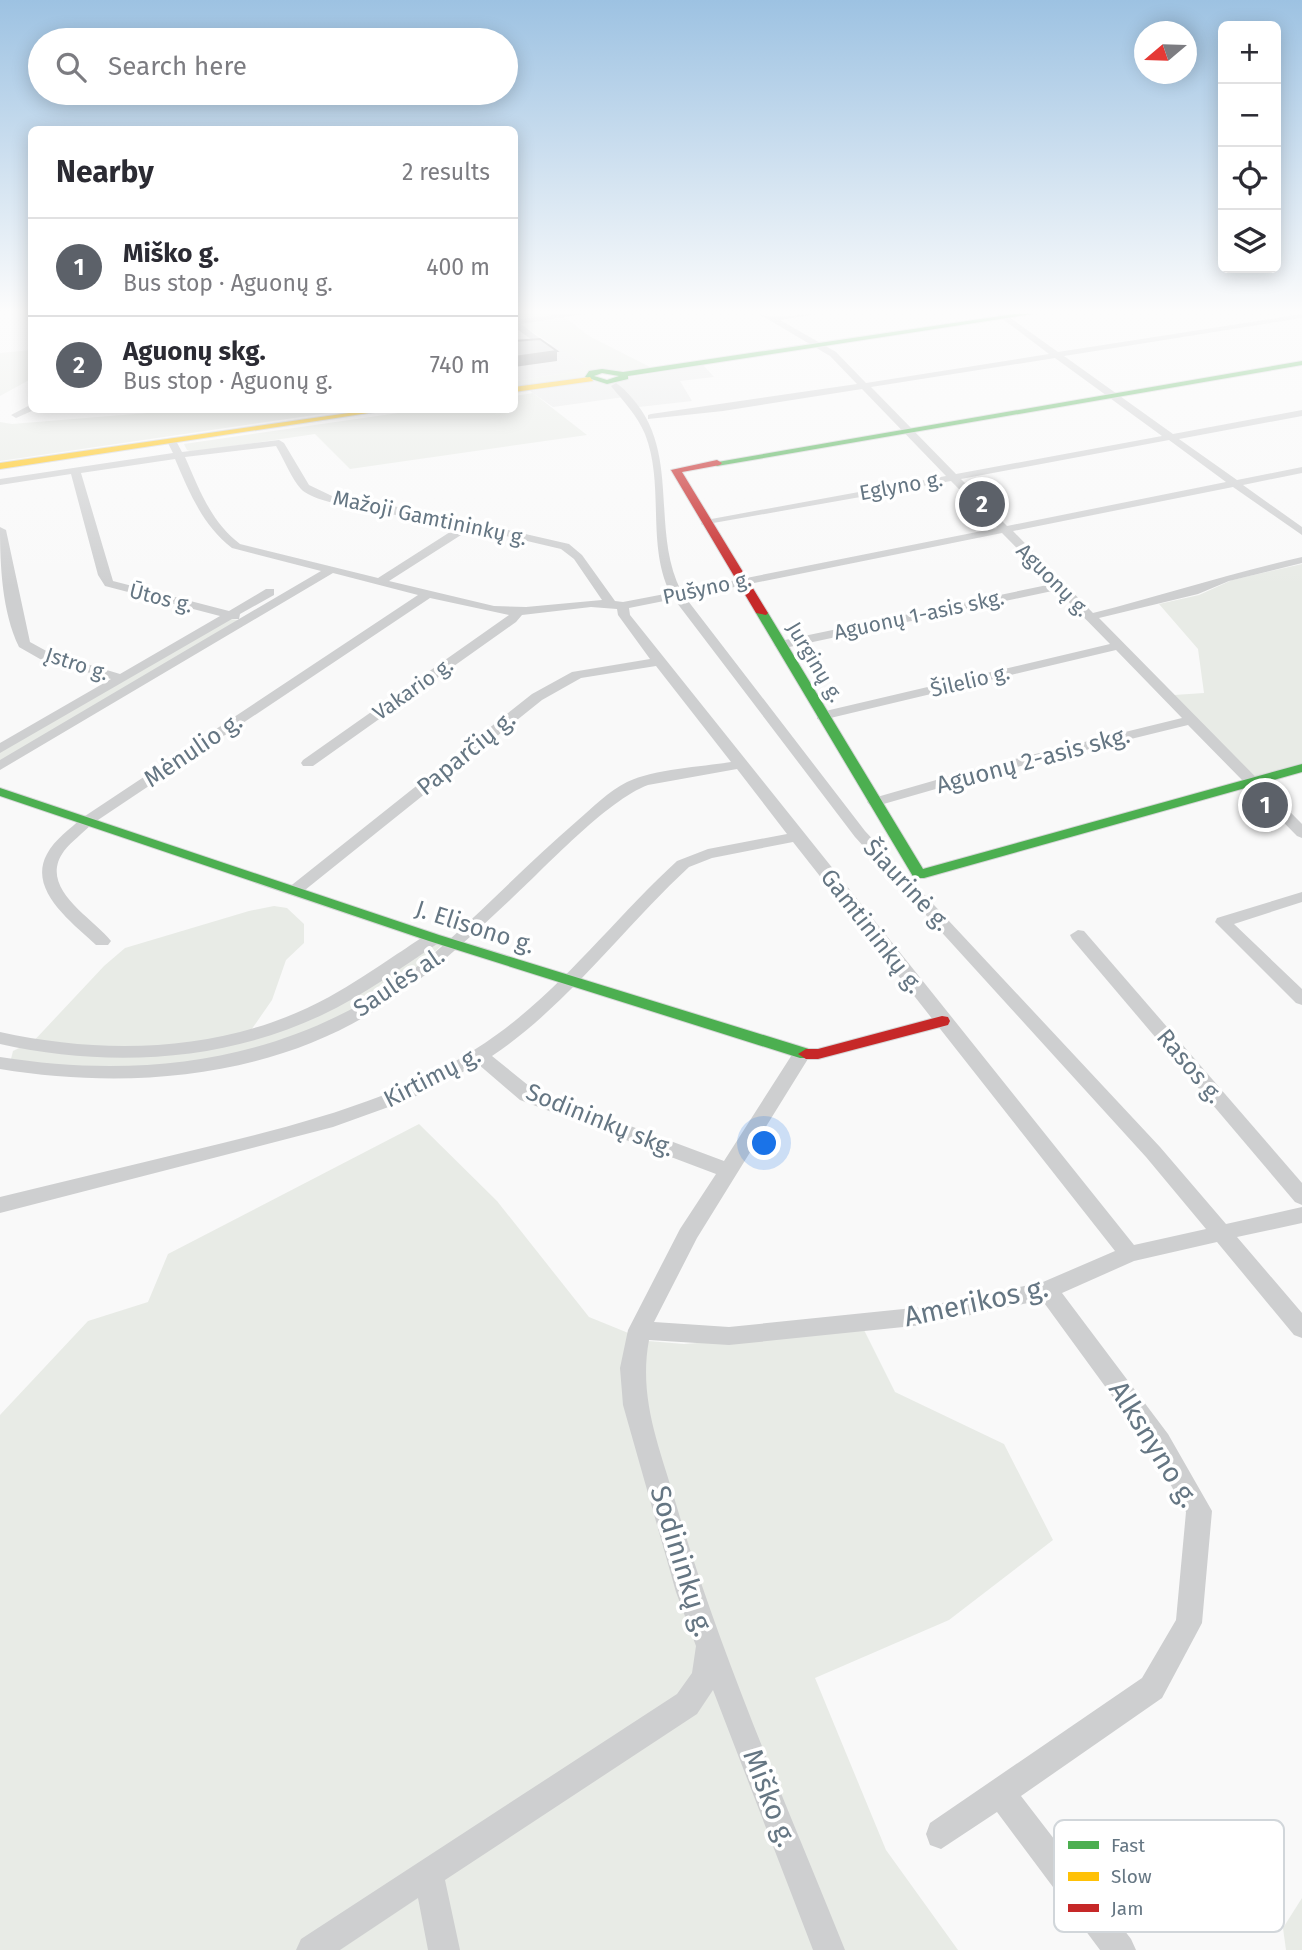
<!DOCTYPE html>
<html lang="en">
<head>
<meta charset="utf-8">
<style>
  body { margin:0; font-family:"Fira Sans",sans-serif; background:#f7f7f7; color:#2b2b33 }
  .controls { position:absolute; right:21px; top:21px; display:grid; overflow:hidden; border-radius:10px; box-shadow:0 4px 18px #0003 }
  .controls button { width:63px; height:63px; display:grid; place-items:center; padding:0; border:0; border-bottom:2px solid #e1e1e2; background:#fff; color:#2b2b33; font:35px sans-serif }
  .compass { position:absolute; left:1134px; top:21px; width:63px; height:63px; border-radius:50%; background:#fff; box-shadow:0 4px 18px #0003; rotate:251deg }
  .you { position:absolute; left:765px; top:1144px; width:24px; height:24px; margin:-18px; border:5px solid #fff; border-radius:50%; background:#1a73e8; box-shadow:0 0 0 10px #1a73e833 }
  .badge { display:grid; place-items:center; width:46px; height:46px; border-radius:50%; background:#5c6169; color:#fff; font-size:23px; font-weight:700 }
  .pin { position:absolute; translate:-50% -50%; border:4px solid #fff; box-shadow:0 2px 7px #0006 }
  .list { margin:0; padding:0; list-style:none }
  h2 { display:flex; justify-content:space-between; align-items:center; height:91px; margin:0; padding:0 28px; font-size:30px }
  h2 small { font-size:23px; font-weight:400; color:#7c7c81 }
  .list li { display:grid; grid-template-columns:46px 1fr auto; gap:21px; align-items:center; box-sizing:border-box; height:98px; padding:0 28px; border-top:2px solid #e1e1e2 }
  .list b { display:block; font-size:26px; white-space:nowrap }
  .list p { margin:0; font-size:23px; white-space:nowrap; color:#7c7c81 }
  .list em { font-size:23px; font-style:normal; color:#7c7c81 }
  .icon { flex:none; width:38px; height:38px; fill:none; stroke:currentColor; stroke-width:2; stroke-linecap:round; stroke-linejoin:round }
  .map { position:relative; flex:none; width:1302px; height:1950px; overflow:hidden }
  .search { position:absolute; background:#fff; box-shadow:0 4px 18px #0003; left:28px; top:28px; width:490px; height:77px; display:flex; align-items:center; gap:18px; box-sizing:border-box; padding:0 24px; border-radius:38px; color:#7c7c81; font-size:26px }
  .panel { position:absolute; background:#fff; box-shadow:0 4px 18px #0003; left:28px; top:126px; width:490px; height:287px; border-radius:10px }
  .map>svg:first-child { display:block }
  .built { fill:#e8e9e9 }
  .green { fill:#e8ebe6 }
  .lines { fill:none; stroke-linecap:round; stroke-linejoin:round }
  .fast-casing { stroke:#d5d6d7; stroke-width:2 }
  .slow-casing { stroke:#d5d6d7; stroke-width:2 }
  .jam-casing { stroke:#d5d6d7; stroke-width:2 }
  .street { fill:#cecfd0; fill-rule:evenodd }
  .fast { fill:#4caf50; fill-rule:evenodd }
  .slow { fill:#ffc107; fill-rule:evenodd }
  .jam { fill:#c62828; fill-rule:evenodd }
  .shaded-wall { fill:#929394 }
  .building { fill:#d0d2d3; stroke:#929394; stroke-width:2 }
  .labels { text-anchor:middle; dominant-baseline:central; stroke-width:7; stroke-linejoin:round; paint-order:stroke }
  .far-street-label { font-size:21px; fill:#657683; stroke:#fff }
  .street-label { font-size:24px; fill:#657683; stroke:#fff }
  .near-street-label { font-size:28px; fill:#657683; stroke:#fff }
  .key { fill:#fff; stroke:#d1d6da; stroke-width:2 }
  .key-label { font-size:19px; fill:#657683 }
</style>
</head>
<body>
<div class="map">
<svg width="1302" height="1950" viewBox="0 0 1302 1950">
  <rect width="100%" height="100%" fill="#f9f9f9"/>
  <g class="built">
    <path d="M548,344L556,345L585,365L579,371L515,381V349Z"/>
    <path d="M703,365L714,377L680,381L692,401L630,408L624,397L553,407L530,391L594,381L620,382L625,378Z"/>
  </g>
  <g class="green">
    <path d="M515,314H566L562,315L589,336L650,367L515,387V381L578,371L584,364C561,348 538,337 515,320Z"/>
    <path d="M31,350V379L0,396V353Z"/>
    <path d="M533,393L587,435L350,469L315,434L192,452L187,450L184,444L419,410H514L515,396Z"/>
    <path d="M184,410H329L328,413L0,461V422L12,424Z"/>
    <path d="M1302,564V763L1253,777L1174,695L1204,693L1198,649L1159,604L1199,595L1232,580Z"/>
    <path d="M230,619L238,620L0,764V752Z"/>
    <path d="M274,906L287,908L304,924V943L286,960L272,1000L247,1036L155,1053L30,1045L104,966L125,948L249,911Z"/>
    <path d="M444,943C430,956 416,971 400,982C304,1047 184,1077 69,1069C50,1068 30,1063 11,1059L13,1051L21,1047L154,1054L316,1013L428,944Z"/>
    <path d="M419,1124L497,1201L589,1317L648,1341L684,1344L864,1330L895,1392L1004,1444L1053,1540L949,1620L815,1678L886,1850L958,1950H0V1415L88,1321L148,1302L168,1254Z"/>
    <path d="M1302,1898V1950H1286L1283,1928Z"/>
  </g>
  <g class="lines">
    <g class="fast-casing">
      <g id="fast">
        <path d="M1014,314H1032L628,376V379L607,384L585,377L589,371L602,369L623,372ZM602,373L619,376L607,380L594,376Z"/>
        <path d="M1302,361V365L717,466L712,463Z"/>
        <path d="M762,610L768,613L923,869L1302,764V772L924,878H914L756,613Z"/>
        <path d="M0,788L439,935L812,1050L814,1054L812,1058H800L429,941L0,796Z"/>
      </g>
    </g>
    <g class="slow-casing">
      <g id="slow">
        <path d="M590,377L593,381L514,392V387Z"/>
        <path d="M370,410H388L0,469V463Z"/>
      </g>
    </g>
    <g class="jam-casing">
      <g id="jam">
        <path d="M717,460L722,463L720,465L682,472L768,613L766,615L756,613L671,470Z"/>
        <path d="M942,1016L948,1017L950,1021L948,1025L818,1059H806L798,1054L806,1049H818Z"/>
      </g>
    </g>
    <g class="street">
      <path d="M562,314H583L521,324L546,343L514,349V344L535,342L514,327V320Z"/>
      <path d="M759,314L773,317L816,314L780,320L836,352L866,383L1049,354L996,314H1005L1058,352L1302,314V318L1064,356L1173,434L1302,410V416L1179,439L1237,480L1302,467V473L1243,485L1302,527V535L1233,487L1013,531L1093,613C1163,595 1231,573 1302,557V563L1229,581L1198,594L1099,618L1302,824V838L1297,836L1188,725L988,774L880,805H870L867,802L870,799L978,768L1182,718L1116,650L822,720L817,719V713L1110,644L1057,590L780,649L774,645L780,641L1052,584L1002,533L685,597L865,831L1160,1147L1226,1224L1302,1207V1223L1237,1237L1302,1313V1338L1294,1335L1217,1242L1134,1261L1062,1293L1168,1434L1212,1511L1202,1623L1162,1698L1021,1796L1131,1939L1136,1950H1100L997,1812L941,1849L930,1845L926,1834L930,1823L1142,1678L1176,1620L1186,1512L1150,1448L1042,1300L923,1325L729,1345L649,1340C638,1399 660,1448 676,1504C721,1657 786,1803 845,1950H813L713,1690L697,1714L445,1880L460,1950H428L418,1898L340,1950H296L301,1939L677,1694L692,1673L696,1646L676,1592L623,1405L620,1368L628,1330L680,1229L716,1174L520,1100L478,1064L408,1100L333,1127L0,1213V1197C63,1182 127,1166 190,1151C297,1125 409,1099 499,1033C566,984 617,916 677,861L708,849L787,834L737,769L648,785C607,800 544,869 510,900C464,943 420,984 366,1016C257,1080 122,1089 0,1069V1057C164,1083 323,1055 449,940C492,901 533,859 577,821C592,808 609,791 627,782C655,769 700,767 731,762L656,666L581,678L542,700L300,894H288L286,891L288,888L532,694L572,672L650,659L618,615L617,609L591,607L522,615L516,622L313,766H303L301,763L303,760L509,615L430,598L92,824C83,833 72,841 64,851C37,888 92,917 111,941L108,945H96C73,923 27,890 47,854C55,839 70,829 82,818L418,595L333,573L0,770V760L239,619H232L0,753V743L111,679L40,659L19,647C2,612 0,565 0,527L6,530L30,642L50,653L120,674L220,616L105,586L98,575L71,474L0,485V479L173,453L167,441L172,438L175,439L182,452L279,440L284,443L309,485L332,496L434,513L569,544L582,555L615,601L623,602L670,593C646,543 665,485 645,434C637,415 624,402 611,386L616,383C622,387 627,392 632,398C681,453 650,529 681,591L997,528L951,481L702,525L701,523L706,520L946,476L862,389L723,411L648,419V415L651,414L857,384L830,356ZM1055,358L1162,436L956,474L871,387ZM1169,440L1226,482L1007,526L961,479ZM276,446C284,459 291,478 301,489C320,509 428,518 461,525L378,578L240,544C211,522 199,489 185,457ZM175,459C189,492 203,526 232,548L321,571L239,619L240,614L274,595V589H266L229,611L113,581L81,473ZM472,528L561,549L574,559L602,600L526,607L494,606L389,581ZM674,599L855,837L1146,1157L1206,1229L1134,1245L630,615L629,608ZM793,842L1115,1251L1043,1282L923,1307L729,1327L654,1322L697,1238L811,1054L809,1050H795L724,1161L534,1090L492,1056C568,1005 622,929 689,867L712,858Z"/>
      <path d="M32,404V410H34L16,418L11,415Z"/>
      <path d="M1302,892V902L1234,924L1302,989V1005L1296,1003L1215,922L1217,918Z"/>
      <path d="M1078,930L1084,931L1302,1183V1205L1295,1202L1072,939L1070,935Z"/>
      <path d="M434,933L442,938L440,942C402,967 364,995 322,1015C222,1062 108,1068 0,1044V1032C109,1056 229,1052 329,997C352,984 375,969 397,954C409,947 421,936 434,933Z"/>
    </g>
    <use href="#fast" class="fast"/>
    <use href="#slow" class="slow"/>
    <use href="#jam" class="jam"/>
  </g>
  <path class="shaded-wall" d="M557,351V361L514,367V357Z"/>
  <path class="building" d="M540,339L557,351L514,357V341Z"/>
  <linearGradient id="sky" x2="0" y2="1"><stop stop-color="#9dc2e2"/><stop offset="0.53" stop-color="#fcfcfc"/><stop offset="1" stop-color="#fcfcfc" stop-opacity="0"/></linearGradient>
  <rect width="1302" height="587" fill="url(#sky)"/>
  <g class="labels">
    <g class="far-street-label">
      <text transform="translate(901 486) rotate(-10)">Eglyno g.</text>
      <text transform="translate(430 518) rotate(12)">Mažoji Gamtininkų g.</text>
      <text transform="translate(1053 580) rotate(45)">Aguonų g.</text>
      <text transform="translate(707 588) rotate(-12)">Pušyno g.</text>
      <text transform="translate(161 598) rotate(14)">Ūtos g.</text>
      <text transform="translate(919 615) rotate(-12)">Aguonų 1-asis skg.</text>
      <text transform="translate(815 662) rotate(59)">Jurginų g.</text>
      <text transform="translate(77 664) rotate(18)">Įstro g.</text>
      <text transform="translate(970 681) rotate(-13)">Šilelio g.</text>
      <text transform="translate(413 689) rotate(-35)">Vakario g.</text>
    </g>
    <g class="street-label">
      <text transform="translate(193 750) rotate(-34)">Mėnulio g.</text>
      <text transform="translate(466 753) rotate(-39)">Paparčių g.</text>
      <text transform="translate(1033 760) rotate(-15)">Aguonų 2-asis skg.</text>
      <text transform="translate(907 885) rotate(47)">Šiaurinė g.</text>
      <text transform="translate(475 927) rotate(18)">J. Elisono g.</text>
      <text transform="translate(872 931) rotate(52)">Gamtininkų g.</text>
      <text transform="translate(399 982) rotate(-34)">Saulės al.</text>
      <text transform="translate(1190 1066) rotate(50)">Rasos g.</text>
      <text transform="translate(432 1077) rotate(-27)">Kirtimų g.</text>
      <text transform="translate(600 1120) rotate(22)">Sodininkų skg.</text>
    </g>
    <g class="near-street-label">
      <text transform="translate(976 1302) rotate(-12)">Amerikos g.</text>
      <text transform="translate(1154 1444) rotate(58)">Alksnyno g.</text>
      <text transform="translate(682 1561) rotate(73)">Sodininkų g.</text>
      <text transform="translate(770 1798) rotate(69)">Miško g.</text>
    </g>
  </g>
  <rect x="1054" y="1820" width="230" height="112" rx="10" class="key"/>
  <rect x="1068" y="1841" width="31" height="8" fill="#4caf50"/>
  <rect x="1068" y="1872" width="31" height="9" fill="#ffc107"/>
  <rect x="1068" y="1904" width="31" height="8" fill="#c62828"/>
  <g class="key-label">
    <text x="1111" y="1852">Fast</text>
    <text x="1111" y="1883">Slow</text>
    <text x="1111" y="1915">Jam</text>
  </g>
</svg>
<div class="controls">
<button>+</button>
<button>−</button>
<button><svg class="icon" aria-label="locate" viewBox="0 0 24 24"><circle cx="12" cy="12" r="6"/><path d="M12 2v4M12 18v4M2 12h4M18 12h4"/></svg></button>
<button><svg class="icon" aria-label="layers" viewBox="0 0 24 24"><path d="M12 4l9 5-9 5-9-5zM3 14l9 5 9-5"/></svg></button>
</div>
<svg class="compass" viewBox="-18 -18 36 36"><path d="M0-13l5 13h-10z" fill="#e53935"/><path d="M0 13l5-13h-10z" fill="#7c7c81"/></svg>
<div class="you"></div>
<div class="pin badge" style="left:1265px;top:805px">1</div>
<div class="pin badge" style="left:982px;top:504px">2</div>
<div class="search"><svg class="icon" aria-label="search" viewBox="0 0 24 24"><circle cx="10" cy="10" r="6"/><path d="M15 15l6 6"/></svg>Search here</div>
<section class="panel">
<h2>Nearby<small>2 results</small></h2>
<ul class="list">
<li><span class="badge">1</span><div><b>Miško g.</b><p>Bus stop · Aguonų g.</p></div><em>400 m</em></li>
<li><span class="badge">2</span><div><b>Aguonų skg.</b><p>Bus stop · Aguonų g.</p></div><em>740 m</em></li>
</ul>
</section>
</div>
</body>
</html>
